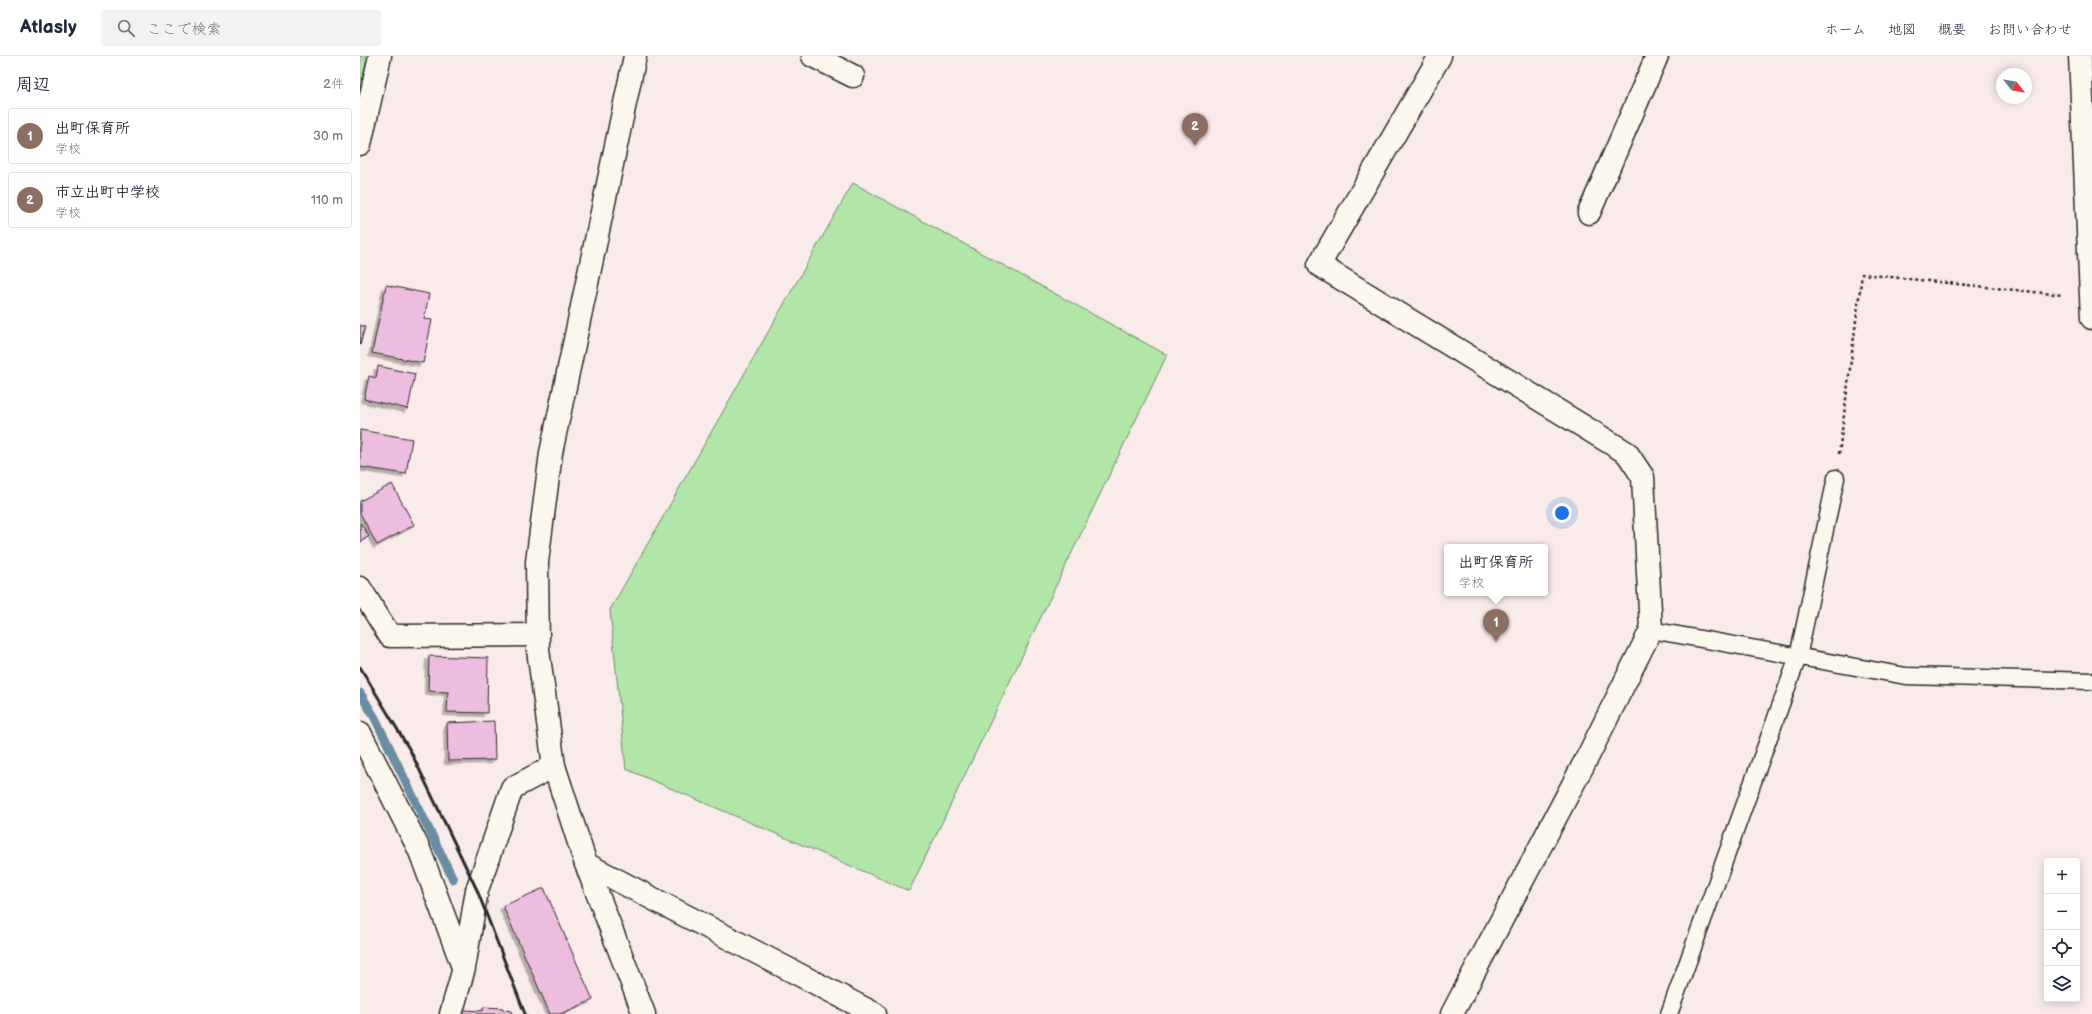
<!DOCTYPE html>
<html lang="ja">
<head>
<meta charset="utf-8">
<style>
  body { margin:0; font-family:"Balsamiq Sans","Klee One",sans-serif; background:#f2f2f3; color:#1f2937 }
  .controls { position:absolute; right:12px; bottom:12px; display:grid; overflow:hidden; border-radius:4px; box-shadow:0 2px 10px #0003 }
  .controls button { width:36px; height:36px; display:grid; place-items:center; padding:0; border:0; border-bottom:1px solid #e0e1e3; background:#fff; color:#1f2937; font:20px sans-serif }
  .compass { position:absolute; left:1636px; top:12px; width:36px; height:36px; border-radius:50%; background:#fff; box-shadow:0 2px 10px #0003; rotate:121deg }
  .you { position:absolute; left:1202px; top:457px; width:14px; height:14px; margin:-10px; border:3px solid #fff; border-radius:50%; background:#1a73e8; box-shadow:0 0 0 6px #1a73e833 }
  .badge { display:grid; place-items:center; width:26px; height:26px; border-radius:50%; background:#db2777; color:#fff; font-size:13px; font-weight:700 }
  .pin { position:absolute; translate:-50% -33px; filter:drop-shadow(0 1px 2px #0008) }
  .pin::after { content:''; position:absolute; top:21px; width:14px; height:12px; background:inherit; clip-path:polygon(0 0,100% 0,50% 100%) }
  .popup { position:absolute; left:1084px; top:488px; width:104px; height:52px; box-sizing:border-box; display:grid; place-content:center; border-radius:4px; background:#fff; filter:drop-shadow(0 1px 3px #0005); font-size:13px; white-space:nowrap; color:#747a83 }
  .popup b { font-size:15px; color:#1f2937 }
  .popup::after { content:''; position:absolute; left:50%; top:100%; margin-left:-8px; border:8px solid transparent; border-top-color:#fff }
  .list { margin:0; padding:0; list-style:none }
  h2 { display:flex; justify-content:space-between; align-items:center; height:52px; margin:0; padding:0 16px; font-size:17px }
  h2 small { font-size:13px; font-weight:400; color:#747a83 }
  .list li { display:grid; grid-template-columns:26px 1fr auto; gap:12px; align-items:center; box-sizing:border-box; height:56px; margin:0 8px 8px; padding:0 8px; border:1px solid #e0e1e3; border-radius:4px }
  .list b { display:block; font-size:15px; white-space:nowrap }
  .list p { margin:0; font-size:13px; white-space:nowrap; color:#747a83 }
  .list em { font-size:13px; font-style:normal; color:#747a83 }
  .icon { flex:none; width:22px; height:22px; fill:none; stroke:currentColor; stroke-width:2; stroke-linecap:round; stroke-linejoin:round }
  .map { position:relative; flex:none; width:1732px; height:958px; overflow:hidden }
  header { display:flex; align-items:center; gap:24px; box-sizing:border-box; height:56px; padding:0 20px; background:#fff; border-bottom:1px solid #e0e1e3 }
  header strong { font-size:19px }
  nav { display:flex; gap:22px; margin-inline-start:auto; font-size:14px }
  .search { width:280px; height:36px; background:#f2f2f3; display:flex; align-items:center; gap:10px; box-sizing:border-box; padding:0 14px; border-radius:4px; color:#747a83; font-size:15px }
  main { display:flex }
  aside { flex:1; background:#fff }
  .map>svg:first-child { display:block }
  .park { fill:url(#park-crowns); stroke:#6e886a }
  .pitch { fill:#b2e6a8; stroke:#6e886a }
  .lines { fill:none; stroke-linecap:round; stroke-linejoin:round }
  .stream { stroke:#698da3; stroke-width:9 }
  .building { fill:#ecbdde; stroke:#2b2b2b; filter:url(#shadow) }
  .lane-casing { stroke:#2b2b2b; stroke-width:19 }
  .street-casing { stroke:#2b2b2b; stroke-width:25 }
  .secondary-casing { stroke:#2b2b2b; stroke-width:25 }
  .primary-casing { stroke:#2b2b2b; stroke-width:25 }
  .path { stroke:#2b2b2b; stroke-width:2.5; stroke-dasharray:3 3; stroke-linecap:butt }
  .lane { stroke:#fbf7ec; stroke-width:16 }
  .street { stroke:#fbf7ec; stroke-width:22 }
  .secondary { stroke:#fbf7ec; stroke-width:22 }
  .primary { stroke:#fbf7ec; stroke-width:22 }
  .rail { stroke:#2b2b2b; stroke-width:3 }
</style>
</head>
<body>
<header>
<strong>Atlasly</strong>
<div class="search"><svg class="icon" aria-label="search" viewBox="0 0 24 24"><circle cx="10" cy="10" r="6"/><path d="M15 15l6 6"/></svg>ここで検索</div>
<nav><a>ホーム</a><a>地図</a><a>概要</a><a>お問い合わせ</a></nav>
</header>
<main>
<aside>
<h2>周辺<small>2件</small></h2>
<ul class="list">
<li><span class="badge" style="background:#8d6e63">1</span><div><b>出町保育所</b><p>学校</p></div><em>30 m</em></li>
<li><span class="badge" style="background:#8d6e63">2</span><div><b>市立出町中学校</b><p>学校</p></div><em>110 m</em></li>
</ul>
</aside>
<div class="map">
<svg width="1732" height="958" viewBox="0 0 1732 958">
  <defs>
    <pattern id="park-crowns" width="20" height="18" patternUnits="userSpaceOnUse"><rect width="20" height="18" fill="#b2e6a8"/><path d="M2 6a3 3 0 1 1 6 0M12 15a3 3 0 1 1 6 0" fill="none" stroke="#99c591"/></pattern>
    <filter id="shadow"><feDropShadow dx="-3.5" dy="3.5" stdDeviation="0" flood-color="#0004"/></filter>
  </defs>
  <rect width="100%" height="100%" fill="#f8ebe9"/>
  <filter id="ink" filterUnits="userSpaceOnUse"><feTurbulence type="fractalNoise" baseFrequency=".025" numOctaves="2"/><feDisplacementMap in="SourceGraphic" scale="8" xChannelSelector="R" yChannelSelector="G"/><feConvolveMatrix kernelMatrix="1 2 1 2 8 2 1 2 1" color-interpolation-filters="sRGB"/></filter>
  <g filter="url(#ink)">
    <path class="park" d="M0,0H20L0,78Z"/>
    <path class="pitch" d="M493,127L807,299L549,835L266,713L250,554Z"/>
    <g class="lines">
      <path class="stream" d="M0,637L15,662L93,823"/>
    </g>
    <g class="building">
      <path d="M26,229L69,238L64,263L72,264L63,307L12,297Z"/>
      <path d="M0,269L5,271L0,289Z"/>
      <path d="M18,310L55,318L48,353L4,343L9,320L16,322Z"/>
      <path d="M0,374L52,383L46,418L0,411Z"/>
      <path d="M32,428L54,469L17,489L0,457V445Z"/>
      <path d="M0,467L9,480L0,486Z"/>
      <path d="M69,600L128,602L127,657L87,656L88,636L68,635Z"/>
      <path d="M134,665L135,704L88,705L87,667Z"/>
      <path d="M184,832L233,944L200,958H190L143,850Z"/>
      <path d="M123,951L143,952V954L152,955L151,958H103V954L123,955Z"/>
    </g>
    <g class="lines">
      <g class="lane-casing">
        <g id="lane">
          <path d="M1291,574L1546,620L1732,625"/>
          <path d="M1309,958L1438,601L1476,422"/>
        </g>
      </g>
      <g class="street-casing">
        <g id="street">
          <path d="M453,0L493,20"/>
          <path d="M1080,0L959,209L1267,397L1283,421L1291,574L1228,700L1092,958"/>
          <path d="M0,88L20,0"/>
          <path d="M1229,157L1297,0"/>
          <path d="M0,532L30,580L178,579"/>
          <path d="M0,677L59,793L103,911"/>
          <path d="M226,808L515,958"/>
          <path d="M91,958L104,912L117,834L152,732L194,710"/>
        </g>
      </g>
      <g class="secondary-casing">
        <path id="secondary" d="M275,0L191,397L177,506L178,594L194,710L226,808L284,958"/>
      </g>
      <g class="primary-casing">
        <path id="primary" d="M1720,0L1732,262"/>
      </g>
      <path class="path" d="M1479,398L1502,218L1703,239"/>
      <use href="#lane" class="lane"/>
      <use href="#street" class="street"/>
      <use href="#secondary" class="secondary"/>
      <use href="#primary" class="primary"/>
      <path class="rail" d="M0,611L51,696L117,834L165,958"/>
    </g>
  </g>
</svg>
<div class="controls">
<button>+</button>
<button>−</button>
<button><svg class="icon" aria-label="locate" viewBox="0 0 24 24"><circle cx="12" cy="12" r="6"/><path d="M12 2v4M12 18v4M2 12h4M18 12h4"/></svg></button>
<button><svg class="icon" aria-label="layers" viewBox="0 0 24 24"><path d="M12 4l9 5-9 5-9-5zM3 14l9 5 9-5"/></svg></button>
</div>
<svg class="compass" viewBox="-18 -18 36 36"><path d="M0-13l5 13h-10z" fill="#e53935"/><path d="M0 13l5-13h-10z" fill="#747a83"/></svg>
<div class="you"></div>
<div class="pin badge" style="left:1136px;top:586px;background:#8d6e63">1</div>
<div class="popup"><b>出町保育所</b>学校</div>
<div class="pin badge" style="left:835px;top:90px;background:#8d6e63">2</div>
</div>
</main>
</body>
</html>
